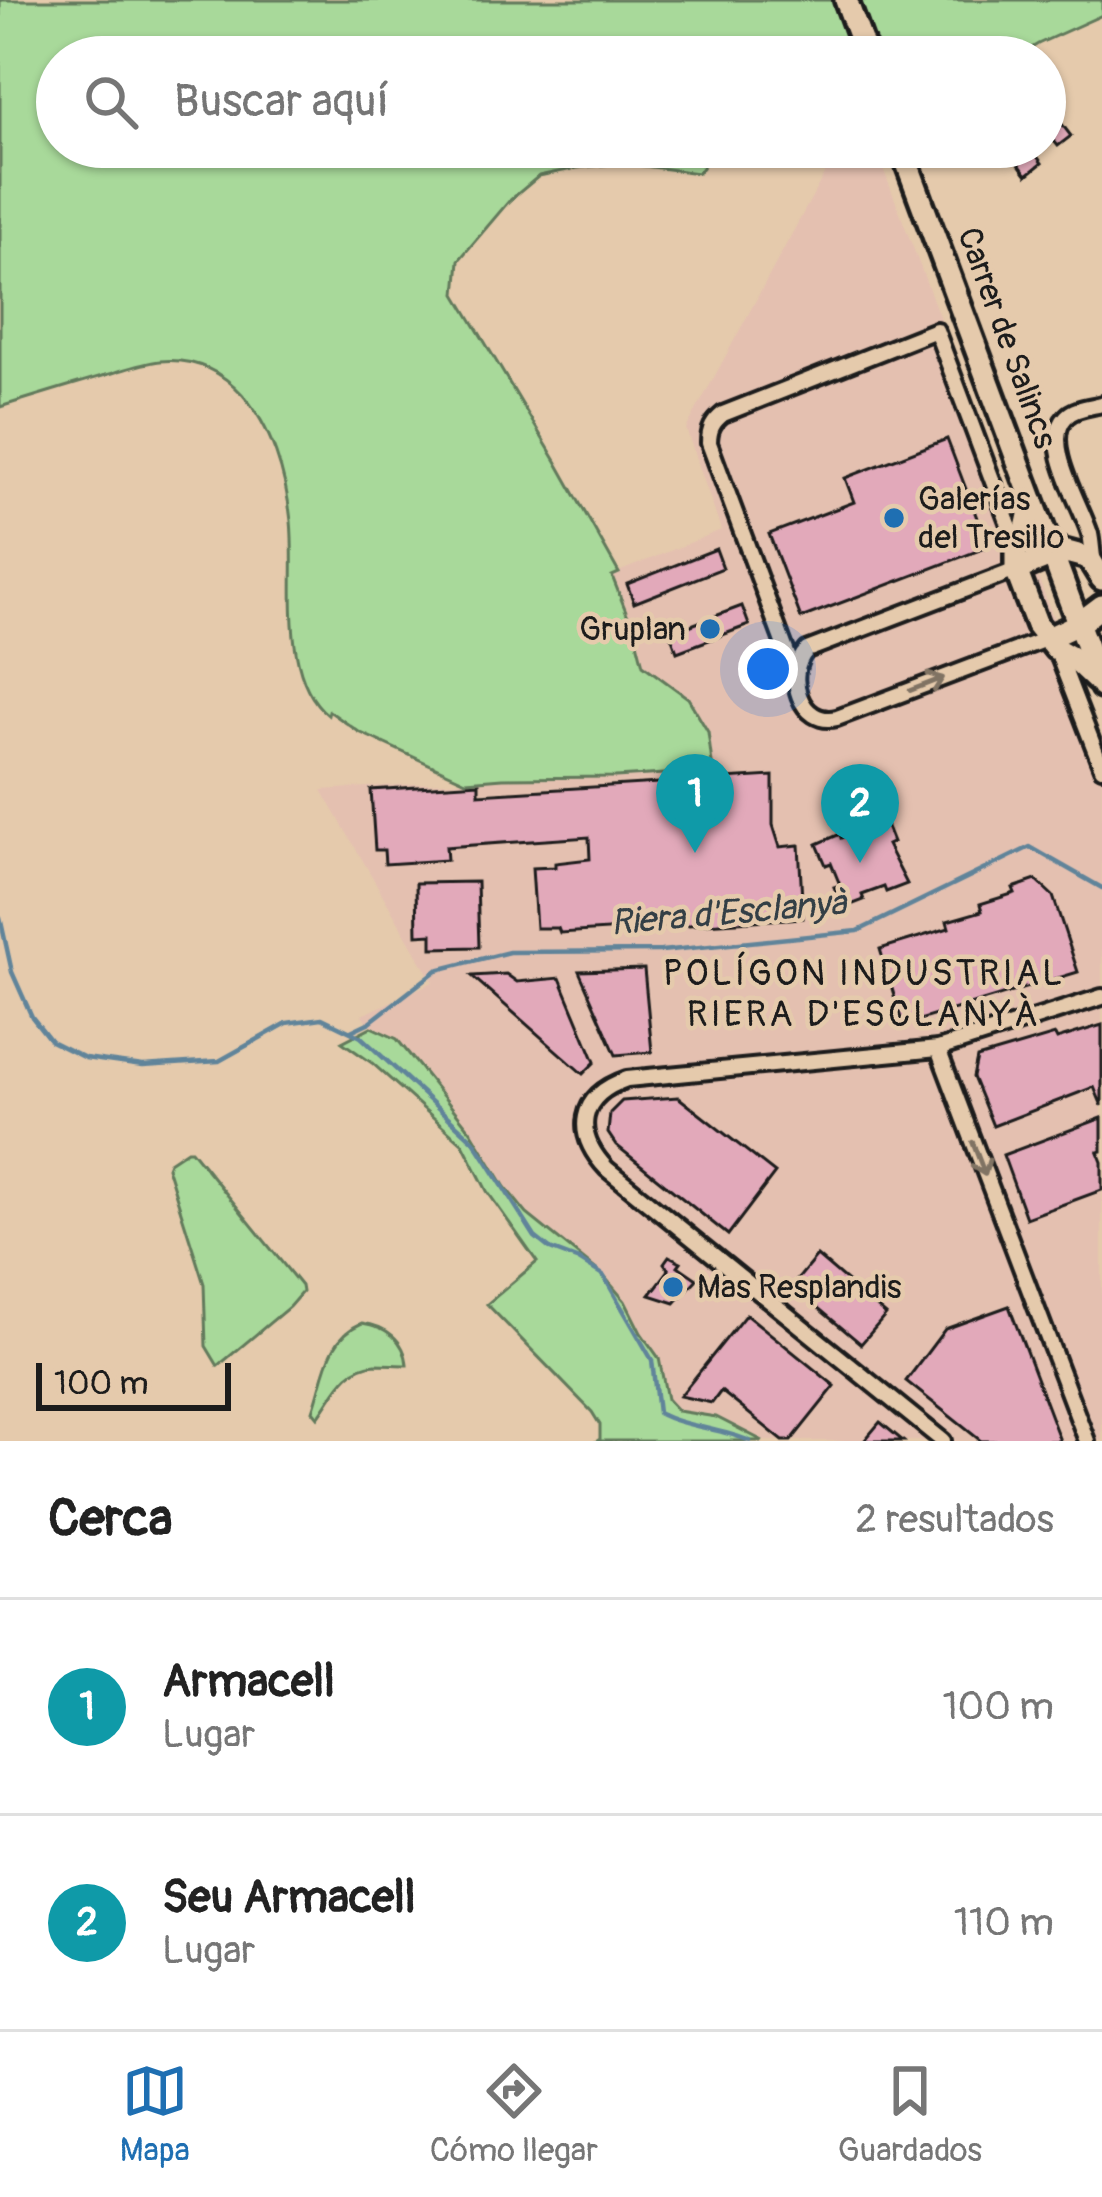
<!DOCTYPE html>
<html lang="es">
<head>
<meta charset="utf-8">
<style>
  body { margin:0; font-family:Pangolin,sans-serif; background:#f2f2f2; color:#222 }
  .scale { position:absolute; left:36px; bottom:30px; width:195px; box-sizing:border-box; padding-left:12px; border:6px solid #1c1c1c; border-top:0; font-size:33px; line-height:42px; white-space:nowrap; color:#1c1c1c; -webkit-text-stroke:9px #e5caac; paint-order:stroke }
  .you { position:absolute; left:768px; top:669px; width:42px; height:42px; margin:-30px; border:9px solid #fff; border-radius:50%; background:#1a73e8; box-shadow:0 0 0 18px #1a73e833 }
  .badge { display:grid; place-items:center; width:78px; height:78px; border-radius:50%; background:#1f6fb2; color:#fff; font-size:39px; font-weight:700 }
  .pin { position:absolute; translate:-50% -99px; filter:drop-shadow(0 3px 6px #0008) }
  .pin::after { content:''; position:absolute; top:63px; width:42px; height:36px; background:inherit; clip-path:polygon(0 0,100% 0,50% 100%) }
  .list { margin:0; padding:0; list-style:none }
  h2 { display:flex; justify-content:space-between; align-items:center; height:156px; margin:0; padding:0 48px; font-size:51px }
  h2 small { font-size:39px; font-weight:400; color:#767676 }
  .list li { display:grid; grid-template-columns:78px 1fr auto; gap:36px; align-items:center; box-sizing:border-box; height:216px; padding:0 48px; border-top:3px solid #e0e0e0 }
  .list b { display:block; font-size:45px; white-space:nowrap }
  .list p { margin:0; font-size:39px; white-space:nowrap; color:#767676 }
  .list em { font-size:39px; font-style:normal; color:#767676 }
  .icon { flex:none; width:66px; height:66px; fill:none; stroke:currentColor; stroke-width:2; stroke-linecap:round; stroke-linejoin:round }
  .map { position:relative; flex:none; width:1102px; height:1441px; overflow:hidden }
  .search { position:absolute; background:#fff; box-shadow:0 3px 9px #0004; left:36px; right:36px; top:36px; height:132px; display:flex; align-items:center; gap:30px; box-sizing:border-box; padding:0 42px; border-radius:66px; color:#767676; font-size:45px }
  .sheet { height:588px; background:#fff }
  nav { display:flex; justify-content:space-around; align-items:center; box-sizing:border-box; height:168px; border-top:3px solid #e0e0e0; background:#fff; font-size:33px; color:#767676 }
  nav a { display:grid; justify-items:center; gap:6px }
  nav .on { color:#1f6fb2 }
  .map>svg:first-child { display:block }
  .built { fill:#e4c0b0 }
  .green { fill:#a8d99a; stroke:#627a5b; stroke-width:3 }
  .lines { fill:none; stroke-linecap:round; stroke-linejoin:round }
  .stream { stroke:#60849a; stroke-width:4.5 }
  .building { fill:#e2a9ba; stroke:#1c1c1c; stroke-width:3 }
  .minor-casing { stroke:#1c1c1c; stroke-width:22 }
  .secondary-casing { stroke:#1c1c1c; stroke-width:30 }
  .minor { stroke:#e5caac; stroke-width:14 }
  .secondary { stroke:#e5caac; stroke-width:21 }
  .oneway { stroke:#807364 }
  .poi-dot { fill:#1f6fb2; stroke:#e5caac; stroke-width:4.5 }
  .labels { text-anchor:middle; dominant-baseline:central; stroke-width:9; stroke-linejoin:round; paint-order:stroke }
  .street-label { font-size:33px; fill:#1c1c1c; stroke:#e5caac }
  .poi-label { font-size:33px; fill:#1c1c1c; stroke:#e5caac; text-anchor:start }
  .water-label { font-size:36px; font-style:italic; fill:#333f46; stroke:#e5caac }
  .neighbourhood-label { font-size:36px; letter-spacing:3px; fill:#1c1c1c; stroke:#e5caac }
</style>
</head>
<body>
<div class="map">
<svg width="1102" height="1441" viewBox="0 0 1102 1441">
  <rect width="100%" height="100%" fill="#e5caac"/>
  <filter id="ink" filterUnits="userSpaceOnUse"><feTurbulence type="fractalNoise" baseFrequency=".00833" numOctaves="2"/><feDisplacementMap in="SourceGraphic" scale="24" xChannelSelector="R" yChannelSelector="G"/><feConvolveMatrix kernelMatrix="1 2 1 2 8 2 1 2 1" color-interpolation-filters="sRGB"/></filter>
  <g filter="url(#ink)">
    <path class="built" d="M839,147H875L1102,746V1441H763L716,1417L678,1411L667,1399L659,1358L641,1333L625,1301L603,1275L527,1214L505,1187L471,1131L397,1039L371,1027L362,1015L433,982L322,790L503,778L615,777L680,771L699,772L688,698L643,665L635,634L611,575L721,530L686,429Z"/>
    <g class="green">
      <path d="M0,0H1102V15L1038,44L1017,57H871L857,51L848,57H57V147H717L698,173L621,163L577,168L539,176L509,201L459,260L456,294L556,461L619,573L612,576L635,634L643,665L688,698L708,732L713,771L615,777L503,778L466,781L359,732L329,711L328,715C278,675 297,577 291,521C286,476 272,427 242,394C220,370 193,358 160,361C142,363 123,370 106,375C71,385 35,396 0,407Z"/>
      <path d="M371,1027L397,1039L471,1131L505,1187L527,1214L603,1275L625,1301L641,1333L659,1358L667,1399L678,1411L716,1417L763,1441H597L600,1439V1425L592,1412L487,1304L537,1262L487,1191L463,1144L372,1063L342,1042Z"/>
      <path d="M187,1150H191L301,1286L302,1292L289,1307L218,1366L206,1346L204,1284L167,1167L169,1162Z"/>
      <path d="M362,1323C385,1326 405,1339 407,1365C397,1365 387,1364 376,1364C344,1366 335,1395 318,1417L313,1411C325,1378 326,1338 362,1323Z"/>
    </g>
    <g class="lines">
      <g class="stream">
        <path d="M0,917L12,972L32,1017L51,1041L85,1058L143,1066L219,1061L287,1023L322,1018L361,1037L474,1141L535,1237L550,1249L579,1260L603,1275L652,1360L658,1413C684,1427 720,1428 750,1441"/>
        <path d="M351,1031L370,1022L437,970L509,952L661,951L858,931L1030,847L1102,888"/>
      </g>
    </g>
    <g class="building">
      <path d="M1045,102L1071,136L1058,146L1045,130Z"/>
      <path d="M1006,147H1030L1042,163L1027,175Z"/>
      <path d="M947,439L988,547L801,618L769,534L854,502L845,478Z"/>
      <path d="M716,549L723,568L634,603L627,584Z"/>
      <path d="M742,606L749,625L677,652L670,633Z"/>
      <path d="M773,776V825L780,847L799,845L803,918L560,933L558,928H536L532,868L555,867V863L590,859L589,837L446,847L447,860L385,864L384,850H375L371,790L479,783V794Z"/>
      <path d="M883,817L893,842L887,845L907,884L886,892L884,887L862,895L864,900L843,908L834,887L840,885L831,863L826,865L817,844L840,834L841,838L860,831L858,827Z"/>
      <path d="M1036,880L1053,896L1078,972L903,1025L880,949L949,928L947,921L982,911L980,904L1015,893L1013,888Z"/>
      <path d="M477,882L479,947L432,948V934L417,935L416,883Z"/>
      <path d="M644,969L652,1052L616,1055L579,971Z"/>
      <path d="M506,974L517,982L560,978L595,1062L583,1074L472,976Z"/>
      <path d="M1102,1025V1106L1094,1087L993,1126L973,1077L977,1058L1055,1035L1057,1039Z"/>
      <path d="M678,1097L775,1173L728,1235L616,1145L608,1133L610,1113L622,1101Z"/>
      <path d="M1102,1118V1151L1098,1152L1102,1162V1190L1026,1218L1003,1155Z"/>
      <path d="M669,1256L681,1262L678,1266L697,1279L675,1303L650,1295L669,1270L664,1263Z"/>
      <path d="M817,1256L886,1315L861,1344L792,1286Z"/>
      <path d="M1009,1306L1060,1441H981L906,1381L945,1329Z"/>
      <path d="M746,1314L835,1386L791,1441H783L721,1391L712,1403L680,1396Z"/>
      <path d="M880,1422L903,1441H864Z"/>
    </g>
    <g class="lines">
      <g class="minor-casing">
        <g id="minor">
          <path d="M1094,563C1092,554 1092,543 1090,534C1082,506 1041,442 1066,417C1074,408 1091,407 1102,404"/>
          <path d="M1016,570L807,650C784,674 800,727 837,718L1046,639"/>
          <path d="M1056,649L1102,768"/>
          <path d="M794,672L709,443C709,429 713,422 723,414L936,330L1016,543"/>
          <path d="M938,1049L1087,1441"/>
          <path d="M943,1441L607,1169C573,1133 578,1096 627,1079L938,1049L1102,997"/>
        </g>
      </g>
      <g class="secondary-casing">
        <g id="secondary">
          <path d="M846,0L867,57"/>
          <path d="M901,147L1102,687"/>
          <path d="M1032,502L1025,533L1016,543V570L1037,625L1056,649L1074,659L1096,680"/>
          <path d="M1016,570L1063,551L1089,558L1102,579"/>
          <path d="M1046,639L1078,624L1102,606"/>
        </g>
      </g>
      <use href="#minor" class="minor"/>
      <use href="#secondary" class="secondary"/>
    </g>
    <defs><path id="oneway-shaft" d="M-6 0H5M1.5-3L5.5 0L1.5 3" fill="none" stroke-width="1.6" stroke-linecap="round" stroke-linejoin="round" transform="scale(3)"/></defs>
    <g class="oneway">
      <use href="#oneway-shaft" transform="translate(927 684) rotate(-21)"/>
      <use href="#oneway-shaft" transform="translate(979 1159) rotate(69)"/>
    </g>
  </g>
  <g class="poi-dot">
    <circle cx="894" cy="518" r="12"/>
    <circle cx="710" cy="629" r="12"/>
    <circle cx="673" cy="1287" r="12"/>
  </g>
  <g class="labels">
    <g class="street-label">
      <text transform="translate(1007 338) rotate(70)">Carrer de Salincs</text>
    </g>
    <g class="poi-label">
      <text x="918" y="499">Galerías<tspan x="918" dy="38">del Tresillo</tspan></text>
      <text x="686" y="629" text-anchor="end">Gruplan</text>
      <text x="697" y="1287">Mas Resplandis</text>
    </g>
    <g class="water-label">
      <text transform="translate(728 913) rotate(-5)">Riera d'Esclanyà</text>
    </g>
    <g class="neighbourhood-label">
      <text x="864" y="973">POLÍGON INDUSTRIAL<tspan x="864" dy="41">RIERA D'ESCLANYÀ</tspan></text>
    </g>
  </g>
</svg>
<div class="scale">100 m</div>
<div class="you"></div>
<div class="pin badge" style="left:695px;top:853px;background:#0f9aa8">1</div>
<div class="pin badge" style="left:860px;top:863px;background:#0f9aa8">2</div>
<div class="search"><svg class="icon" aria-label="search" viewBox="0 0 24 24"><circle cx="10" cy="10" r="6"/><path d="M15 15l6 6"/></svg>Buscar aquí</div>
</div>
<section class="sheet">
<h2>Cerca<small>2 resultados</small></h2>
<ul class="list">
<li><span class="badge" style="background:#0f9aa8">1</span><div><b>Armacell</b><p>Lugar</p></div><em>100 m</em></li>
<li><span class="badge" style="background:#0f9aa8">2</span><div><b>Seu Armacell</b><p>Lugar</p></div><em>110 m</em></li>
</ul>
</section>
<nav>
<a class="on"><svg class="icon" aria-label="map" viewBox="0 0 24 24"><path d="M3 6l6-2 6 2 6-2v14l-6 2-6-2-6 2zM9 4v14M15 6v14"/></svg>Mapa</a>
<a><svg class="icon" aria-label="directions" viewBox="0 0 24 24"><path d="M12 3l9 9-9 9-9-9zM9 14v-3h6M13 9l2 2-2 2"/></svg>Cómo llegar</a>
<a><svg class="icon" aria-label="saved" viewBox="0 0 24 24"><path d="M7 4h10v16l-5-4-5 4z"/></svg>Guardados</a>
</nav>
</body>
</html>
